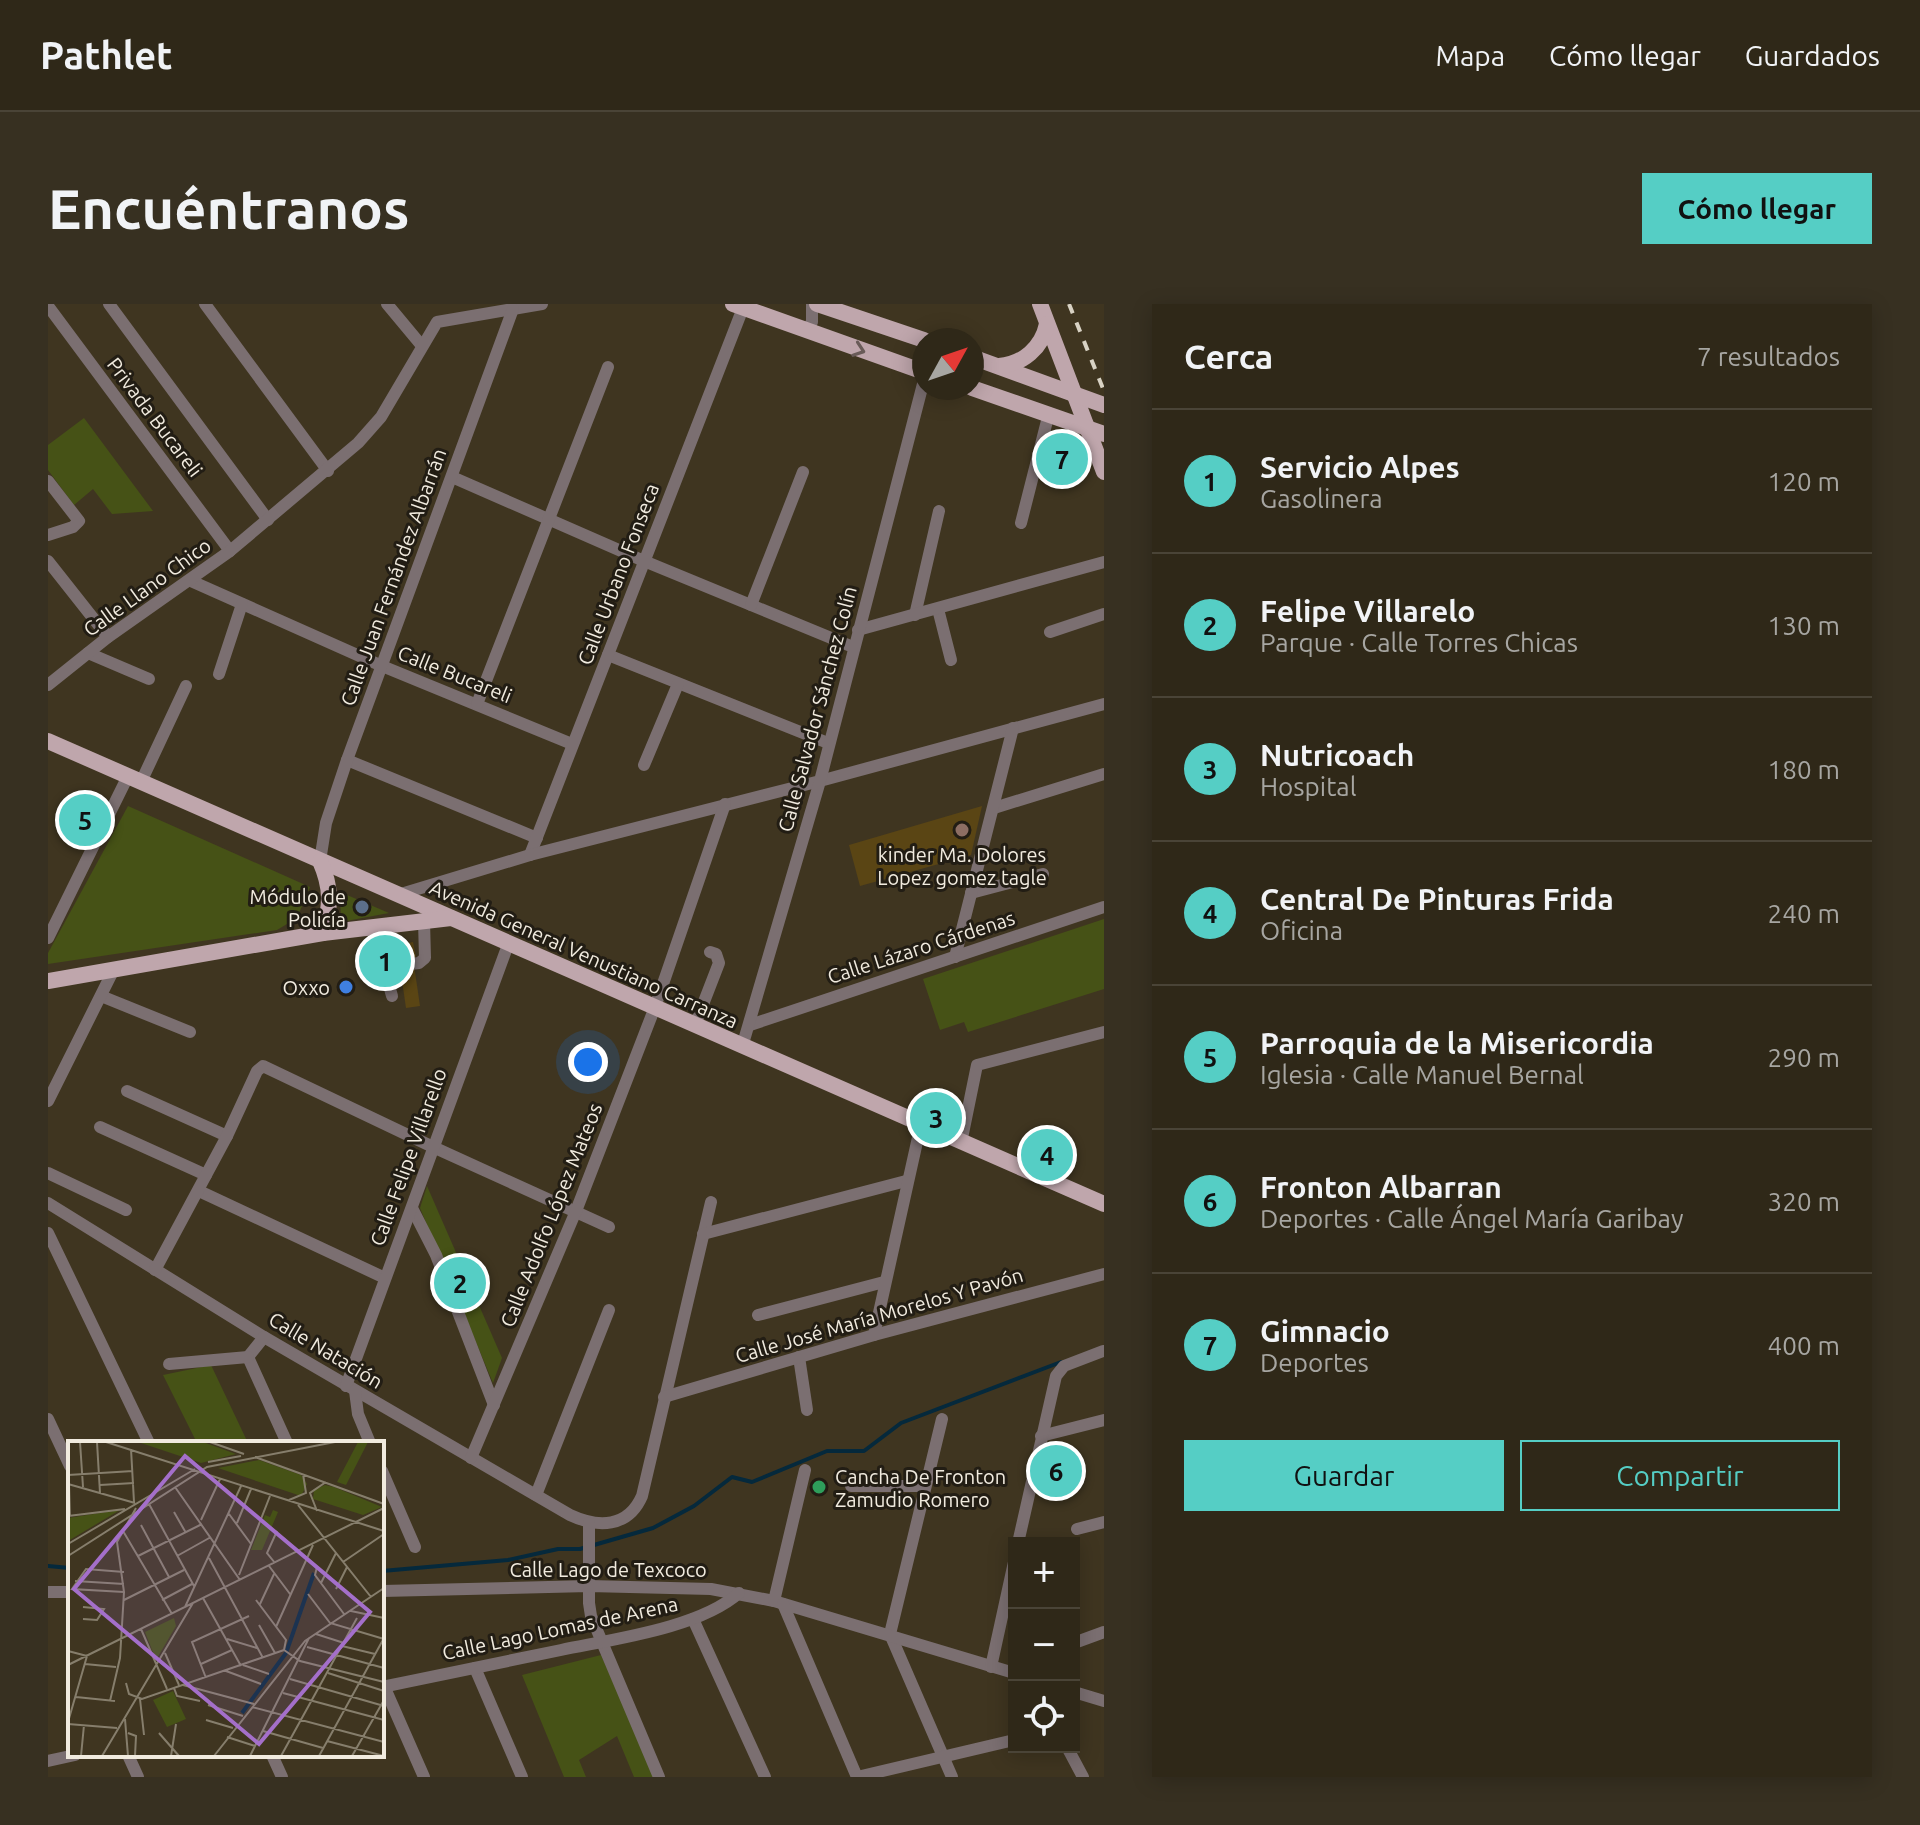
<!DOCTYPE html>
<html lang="es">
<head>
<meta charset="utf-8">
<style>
  body { margin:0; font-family:Ubuntu,sans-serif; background:#373021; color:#f1f3f6 }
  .controls { position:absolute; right:24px; bottom:24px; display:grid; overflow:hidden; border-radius:0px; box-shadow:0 4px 20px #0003 }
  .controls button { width:72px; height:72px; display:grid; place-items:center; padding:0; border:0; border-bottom:2px solid #4a4437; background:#2f2818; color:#f1f3f6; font:40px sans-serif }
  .compass { position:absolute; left:864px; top:24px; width:72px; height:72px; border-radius:50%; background:#2f2818; box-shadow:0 4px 20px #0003; rotate:50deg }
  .you { position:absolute; left:540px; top:758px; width:28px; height:28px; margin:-20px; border:6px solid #fff; border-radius:50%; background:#1a73e8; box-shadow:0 0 0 12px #1a73e833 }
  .badge { display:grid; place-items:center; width:52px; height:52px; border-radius:50%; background:#55cec5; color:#111; font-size:26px; font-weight:700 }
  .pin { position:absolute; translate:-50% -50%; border:4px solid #fff; box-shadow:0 2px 8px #0006 }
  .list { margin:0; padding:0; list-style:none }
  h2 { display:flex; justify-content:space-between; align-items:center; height:104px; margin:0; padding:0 32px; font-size:34px }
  h2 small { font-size:26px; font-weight:400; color:#a7a6a2 }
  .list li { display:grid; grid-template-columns:52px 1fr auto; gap:24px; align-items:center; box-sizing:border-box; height:144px; padding:0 32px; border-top:2px solid #4a4437 }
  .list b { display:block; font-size:30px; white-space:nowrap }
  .list p { margin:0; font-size:26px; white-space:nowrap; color:#a7a6a2 }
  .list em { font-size:26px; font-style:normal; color:#a7a6a2 }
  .actions { display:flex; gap:16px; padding:24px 32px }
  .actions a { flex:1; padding:18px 0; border:2px solid #55cec5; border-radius:0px; text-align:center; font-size:28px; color:#55cec5 }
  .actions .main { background:#55cec5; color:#111 }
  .icon { flex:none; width:44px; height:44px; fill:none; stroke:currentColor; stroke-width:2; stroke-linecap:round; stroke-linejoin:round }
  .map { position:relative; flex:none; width:1056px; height:1473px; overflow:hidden; border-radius:0px }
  header { display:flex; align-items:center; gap:48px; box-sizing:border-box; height:112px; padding:0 40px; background:#2f2818; border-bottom:2px solid #4a4437 }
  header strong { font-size:38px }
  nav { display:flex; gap:44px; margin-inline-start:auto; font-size:28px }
  .intro { display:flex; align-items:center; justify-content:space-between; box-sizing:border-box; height:192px; padding:0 48px }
  h1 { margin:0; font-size:56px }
  .button { padding:20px 36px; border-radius:0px; background:#55cec5; color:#111; font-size:28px; font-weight:700 }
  main { display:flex; gap:48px; padding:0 48px }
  aside { flex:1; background:#2f2818; border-radius:0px; box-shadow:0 4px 20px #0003 }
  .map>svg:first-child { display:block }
  .green { fill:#465216 }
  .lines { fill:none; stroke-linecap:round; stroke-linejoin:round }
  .stream { stroke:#05293c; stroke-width:4 }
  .building { fill:#5a4514 }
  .minor { stroke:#7b6f71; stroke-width:12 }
  .major { stroke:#bfa6ac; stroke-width:16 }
  .rail { stroke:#d8d2c4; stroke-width:4; stroke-dasharray:10 10; stroke-linecap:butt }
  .oneway { stroke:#695b58 }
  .education-dot { fill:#8d6e63; stroke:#221d14; stroke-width:3 }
  .service-dot { fill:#5c6f8a; stroke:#221d14; stroke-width:3 }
  .shop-dot { fill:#3f7fe0; stroke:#221d14; stroke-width:3 }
  .leisure-dot { fill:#2e9e5b; stroke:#221d14; stroke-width:3 }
  .labels { text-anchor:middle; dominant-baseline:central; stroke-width:6; stroke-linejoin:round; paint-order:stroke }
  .street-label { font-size:20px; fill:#f1ebdf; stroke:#221d14 }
  .poi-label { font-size:20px; fill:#f1ebdf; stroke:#221d14; text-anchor:end }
  .inset-river { fill:none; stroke:#05293c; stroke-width:4 }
  .inset-road { fill:none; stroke:#867e6c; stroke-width:2 }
  .view { fill:#a46fca; fill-opacity:0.15; stroke:#a46fca; stroke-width:4 }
  .inset-edge { fill:none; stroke:#f1ebdf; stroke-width:4 }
</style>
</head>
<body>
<header>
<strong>Pathlet</strong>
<nav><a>Mapa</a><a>Cómo llegar</a><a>Guardados</a></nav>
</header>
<div class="intro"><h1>Encuéntranos</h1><a class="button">Cómo llegar</a></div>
<main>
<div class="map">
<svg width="1056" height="1473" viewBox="0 0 1056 1473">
  <rect width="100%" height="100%" fill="#3f3520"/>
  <g class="green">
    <path d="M36,114L105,207L64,210L45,185L26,201L0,166V141Z"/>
    <path d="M80,502L262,583L249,614L229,626L0,660V649Z"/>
    <path d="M292,588L341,609L293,618Z"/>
    <path d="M1056,615V685L920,728L916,718L892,726L875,675Z"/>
    <path d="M379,882L454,1054L445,1079L372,904Z"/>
    <path d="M163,1061L200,1139H149L115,1071Z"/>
    <path d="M553,1351L607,1473H586L569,1432L531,1456L538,1473H516L474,1371Z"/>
  </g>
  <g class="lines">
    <g class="stream">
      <path d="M0,1262L22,1264"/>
      <path d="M334,1267L460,1256L510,1245H532L605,1224L646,1202L684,1173L704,1178L779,1147H816L853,1119L1013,1058"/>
    </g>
  </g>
  <g class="building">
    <path d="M934,502L923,551L812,582L801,541Z"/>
    <path d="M365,638L368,653L353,656L350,641Z"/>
    <path d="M366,661L372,702L358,704L352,663Z"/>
  </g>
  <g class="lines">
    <g class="minor">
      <path d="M61,0L220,216"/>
      <path d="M157,0L280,167"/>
      <path d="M339,0L374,42"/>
      <path d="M0,2L182,247"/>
      <path d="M758,27L764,18V0"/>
      <path d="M404,173L596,257L805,343"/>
      <path d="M0,177L31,217L25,223L0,231"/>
      <path d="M973,219L1001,109"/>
      <path d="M0,257L60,333"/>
      <path d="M143,277L334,362L524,440"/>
      <path d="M703,301L755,168"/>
      <path d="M890,305L903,356"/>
      <path d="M867,311L891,207"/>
      <path d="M810,326L1056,258"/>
      <path d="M1002,328L1056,310"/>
      <path d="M40,349L101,375"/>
      <path d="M560,351L780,439"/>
      <path d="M171,370L194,300"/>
      <path d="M0,381L60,333L182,247L310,139L333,113L389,18L494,0"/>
      <path d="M429,400L560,63"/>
      <path d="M299,456L489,534"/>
      <path d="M596,461L630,380"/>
      <path d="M93,478L138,382"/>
      <path d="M946,504L1056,470"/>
      <path d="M482,551L695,4"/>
      <path d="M272,557L278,519L299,456L465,5"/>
      <path d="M923,589L995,570"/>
      <path d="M353,590L482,551L772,477L1056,400"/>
      <path d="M326,623L336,663L371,659L377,654L376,617"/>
      <path d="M0,634L80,472"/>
      <path d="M907,653L965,424"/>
      <path d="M336,663L344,692"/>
      <path d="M53,692L142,728"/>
      <path d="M647,721L671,659L668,650L662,648"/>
      <path d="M702,721L1056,603"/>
      <path d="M694,743L772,477L876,76"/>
      <path d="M79,787L179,832"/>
      <path d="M0,797L66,665"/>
      <path d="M52,823L158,871"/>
      <path d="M913,839L929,761L1056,728"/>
      <path d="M0,869L78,906"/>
      <path d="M151,887L337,974"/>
      <path d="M0,899L216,1033L522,1211C550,1224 580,1224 594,1192L663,898"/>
      <path d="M364,904L388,951L446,1101"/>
      <path d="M0,929L101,1139"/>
      <path d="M655,930L858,877"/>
      <path d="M107,966L179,832L209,767L215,762L385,843L561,923"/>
      <path d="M710,1011L836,978"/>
      <path d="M826,1031L873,820"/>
      <path d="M216,1033L200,1053L239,1139"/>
      <path d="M751,1053L759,1106"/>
      <path d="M121,1060L200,1053"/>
      <path d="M298,1082L461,638"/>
      <path d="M307,1087L310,1110L322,1139"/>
      <path d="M616,1093L826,1031L1056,970"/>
      <path d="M0,1115L22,1162"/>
      <path d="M894,1115L842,1330L904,1473"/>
      <path d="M993,1132L1056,1116"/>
      <path d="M423,1154L528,907L607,703L677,500"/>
      <path d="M334,1167L367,1243"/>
      <path d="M803,1182H876"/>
      <path d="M488,1191L561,1006"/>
      <path d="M541,1219V1299L543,1312L611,1473"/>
      <path d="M1029,1225L1056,1218"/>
      <path d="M970,1239L1008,1072L1016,1062L1055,1047"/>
      <path d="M334,1287L541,1282L663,1285L726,1297L966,1369"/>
      <path d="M0,1288H22"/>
      <path d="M726,1297L757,1166"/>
      <path d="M735,1300L809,1473"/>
      <path d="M645,1315L717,1473"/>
      <path d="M1026,1339L1056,1328"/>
      <path d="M943,1363L966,1258"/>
      <path d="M427,1364L474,1473"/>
      <path d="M336,1382L376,1473"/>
      <path d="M334,1383C394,1371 454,1358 513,1346C566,1335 651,1324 691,1289"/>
      <path d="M1026,1388L1056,1397"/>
      <path d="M1019,1443L1035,1473"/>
      <path d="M80,1451L90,1473"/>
      <path d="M224,1451L234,1473"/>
      <path d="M0,1457L27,1451"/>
      <path d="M809,1473L966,1436"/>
    </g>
    <g class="major">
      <path d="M685,0L876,68"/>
      <path d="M769,0L876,36"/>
      <path d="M992,0L1056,168"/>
      <path d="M924,53L1056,101"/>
      <path d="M951,62C975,60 994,44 999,20"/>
      <path d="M924,84L1056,130"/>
      <path d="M0,437C353,590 703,747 1056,900"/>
      <path d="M272,557C284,584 283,602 275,629"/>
      <path d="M0,677L275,629L403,614"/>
    </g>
    <path class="rail" d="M1021,0L1056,87"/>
  </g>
  <defs><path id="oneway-chevron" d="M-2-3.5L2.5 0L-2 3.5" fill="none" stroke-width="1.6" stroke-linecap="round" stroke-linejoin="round" transform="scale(2)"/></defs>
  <use class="oneway" href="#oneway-chevron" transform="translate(811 46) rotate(19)"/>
  <circle class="education-dot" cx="914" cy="526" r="8"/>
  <circle class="service-dot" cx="314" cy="603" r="8"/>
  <circle class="shop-dot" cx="298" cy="683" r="8"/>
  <circle class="leisure-dot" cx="771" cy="1183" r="8"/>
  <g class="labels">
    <g class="street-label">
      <text transform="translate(107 113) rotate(53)">Privada Bucareli</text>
      <text transform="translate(570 270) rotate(-69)">Calle Urbano Fonseca</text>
      <text transform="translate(345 273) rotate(-70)">Calle Juan Fernández Albarrán</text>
      <text transform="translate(99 283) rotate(-36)">Calle Llano Chico</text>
      <text transform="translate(407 370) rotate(22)">Calle Bucareli</text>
      <text transform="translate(769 405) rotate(-75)">Calle Salvador Sánchez Colín</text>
      <text transform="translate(873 643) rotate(-18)">Calle Lázaro Cárdenas</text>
      <text transform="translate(536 650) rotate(24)">Avenida General Venustiano Carranza</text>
      <text transform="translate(360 853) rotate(-70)">Calle Felipe Villarello</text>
      <text transform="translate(503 911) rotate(-68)">Calle Adolfo López Mateos</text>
      <text transform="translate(831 1011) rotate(-16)">Calle José María Morelos Y Pavón</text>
      <text transform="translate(278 1046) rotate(31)">Calle Natación</text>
      <text x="560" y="1265">Calle Lago de Texcoco</text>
      <text transform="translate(512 1324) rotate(-12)">Calle Lago Lomas de Arena</text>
    </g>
    <g class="poi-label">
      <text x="914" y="550" text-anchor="middle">kinder Ma. Dolores<tspan x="914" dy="23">Lopez gomez tagle</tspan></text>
      <text x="298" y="592">Módulo de<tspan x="298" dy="23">Policía</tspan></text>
      <text x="282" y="683">Oxxo</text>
      <text x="787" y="1172" text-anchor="start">Cancha De Fronton<tspan x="787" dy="23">Zamudio Romero</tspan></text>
    </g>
  </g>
  <g transform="translate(20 1137)">
    <rect width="316" height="316" fill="#3f3520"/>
    <path d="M70,1H135L168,13L133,22ZM290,1H300L278,44L269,41ZM191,19L233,34L239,43L233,55L150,27ZM257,44L266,46L314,66L295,74L245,58L246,49ZM52,69L0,100V77ZM205,69L210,71L194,109H183L197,74L202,76ZM106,177L108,185L88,219L77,191ZM105,250L118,278L99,286L85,259Z" fill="#465216"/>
    <path class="inset-river" d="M174,272L218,212L246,132"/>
    <path class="inset-road" d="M12,1L15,46M29,1L32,52M38,1L316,90M142,1L176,13M63,8L66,61M187,16L316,63M140,21L173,15M0,34L65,30M0,43L67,62M1,43L2,75M32,44L66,42M107,46L172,139M221,59L238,52L235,33M81,63L126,145M230,64L303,156M249,70L242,52L258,41M106,71L118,92M161,73L183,103M0,75L57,68M133,79L152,38M169,82L183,48M73,84L101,136M55,90L104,173M0,103L127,28M0,115L139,26L267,1M70,115L134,83M109,115L143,96M141,117L195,217M275,121L316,93M207,122L199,112L209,90M201,125L222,153M249,126L247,134L276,173M171,134L202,55M7,140L56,143M253,142L268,112M268,148L279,126M56,151L4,148L18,128L56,131M240,153L262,182L316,198M135,157L173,225M56,159L116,129M94,159L124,143M188,159L218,199L216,209M192,163L206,133M15,166L36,168L29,179L15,178M117,166L173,45M283,170L316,177M191,184L207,212M208,186L245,104M73,188L99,248M248,193L276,202M159,198L189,207M274,205L307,213M239,206L316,227M216,209L232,220L316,241M0,210L19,215L0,281M97,212L111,244M17,223L48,226M133,223L164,209M0,224L316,67M175,224L201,233M158,230L193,243M260,232L316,250M138,237L124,201L181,175M222,238L316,265M58,242L61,253L74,258L216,209M115,244L186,263M106,247L109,255L132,260M215,252L316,279M8,256L47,260M72,258L76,294M42,260L52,217L56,151L49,101L68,67M140,264L175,275M184,266L316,301M57,278L60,315M138,279L165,287M0,283L49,287M195,290L255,307M60,292L68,295L67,315M91,292L111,315M159,296L187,305M259,300L316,315M13,315L16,284M34,315L125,162M103,315L108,283M146,315L237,200L316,147M182,315L241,197M213,315L289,177M251,315L316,197M284,315L316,259"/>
    <path class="view" d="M117,15L302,171L191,303L6,148Z"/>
    <rect width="316" height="316" class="inset-edge"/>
  </g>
</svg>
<div class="controls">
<button>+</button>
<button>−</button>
<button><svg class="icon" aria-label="locate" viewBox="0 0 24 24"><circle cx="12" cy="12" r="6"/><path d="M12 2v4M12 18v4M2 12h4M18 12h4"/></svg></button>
</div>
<svg class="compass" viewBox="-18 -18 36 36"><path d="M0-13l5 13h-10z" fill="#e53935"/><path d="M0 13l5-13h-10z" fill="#a7a6a2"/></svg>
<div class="you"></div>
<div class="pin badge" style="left:337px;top:657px">1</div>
<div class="pin badge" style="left:412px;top:979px">2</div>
<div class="pin badge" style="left:888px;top:814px">3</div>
<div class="pin badge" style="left:999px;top:851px">4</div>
<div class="pin badge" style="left:37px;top:516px">5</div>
<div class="pin badge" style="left:1008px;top:1167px">6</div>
<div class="pin badge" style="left:1014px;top:155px">7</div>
</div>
<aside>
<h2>Cerca<small>7 resultados</small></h2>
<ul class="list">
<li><span class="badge">1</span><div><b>Servicio Alpes</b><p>Gasolinera</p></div><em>120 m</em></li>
<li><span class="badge">2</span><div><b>Felipe Villarelo</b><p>Parque · Calle Torres Chicas</p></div><em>130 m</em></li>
<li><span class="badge">3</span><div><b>Nutricoach</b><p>Hospital</p></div><em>180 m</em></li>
<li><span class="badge">4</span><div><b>Central De Pinturas Frida</b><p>Oficina</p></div><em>240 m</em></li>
<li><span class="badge">5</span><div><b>Parroquia de la Misericordia</b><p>Iglesia · Calle Manuel Bernal</p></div><em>290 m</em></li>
<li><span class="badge">6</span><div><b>Fronton Albarran</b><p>Deportes · Calle Ángel María Garibay</p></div><em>320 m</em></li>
<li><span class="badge">7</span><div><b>Gimnacio</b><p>Deportes</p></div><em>400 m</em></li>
</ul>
<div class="actions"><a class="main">Guardar</a><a>Compartir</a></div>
</aside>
</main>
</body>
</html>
